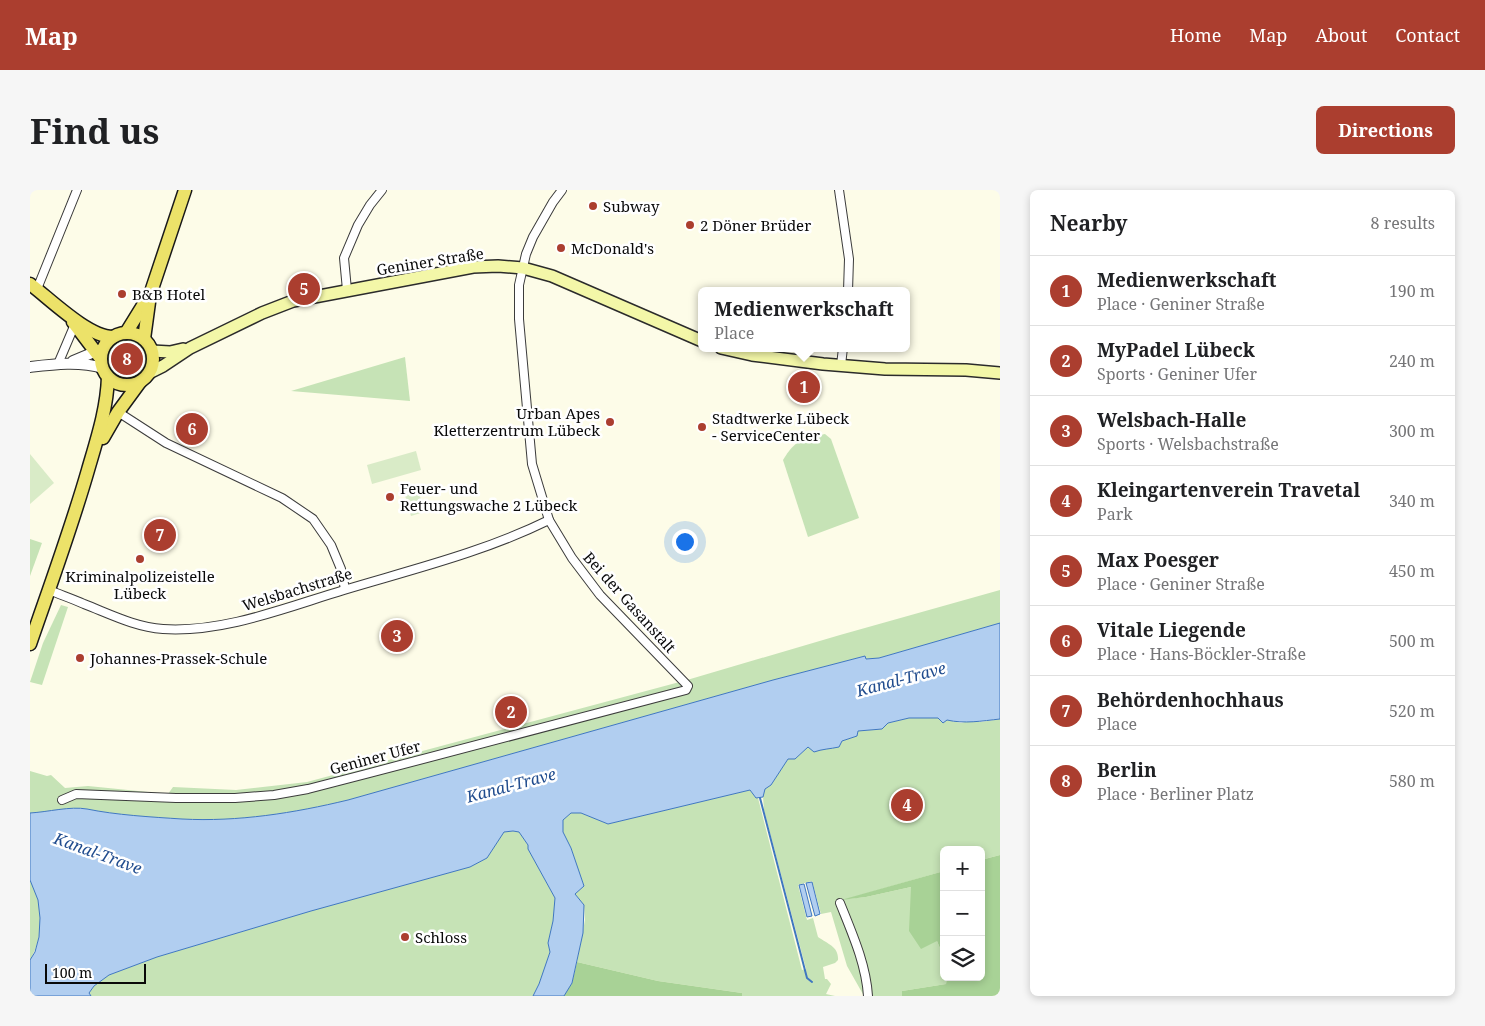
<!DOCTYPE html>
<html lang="en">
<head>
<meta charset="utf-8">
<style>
  body { margin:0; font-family:"Noto Serif",serif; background:#f6f6f6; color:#202124 }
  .controls { position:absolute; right:15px; bottom:15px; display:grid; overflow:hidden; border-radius:8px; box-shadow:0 2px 8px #0003 }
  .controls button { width:45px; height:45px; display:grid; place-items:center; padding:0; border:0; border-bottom:1px solid #e0e0e0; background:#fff; color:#202124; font:25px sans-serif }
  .scale { position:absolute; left:15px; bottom:12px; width:101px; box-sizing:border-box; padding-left:5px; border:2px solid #090909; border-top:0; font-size:14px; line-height:18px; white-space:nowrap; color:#090909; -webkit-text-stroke:4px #fff; paint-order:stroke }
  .you { position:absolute; left:654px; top:351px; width:18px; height:18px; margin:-12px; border:4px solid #fff; border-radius:50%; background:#1a73e8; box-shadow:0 0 0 8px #1a73e833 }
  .badge { display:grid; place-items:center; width:32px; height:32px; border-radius:50%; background:#ab3e2f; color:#fff; font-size:16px; font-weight:700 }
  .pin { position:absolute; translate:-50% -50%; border:2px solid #fff; box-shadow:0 1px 5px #0006 }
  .popup { position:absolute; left:668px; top:97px; width:212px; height:65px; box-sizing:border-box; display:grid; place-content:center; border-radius:8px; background:#fff; filter:drop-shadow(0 1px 4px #0005); font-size:16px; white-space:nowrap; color:#757577 }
  .popup b { font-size:19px; color:#202124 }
  .popup::after { content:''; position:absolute; left:50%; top:100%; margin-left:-10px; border:10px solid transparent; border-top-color:#fff }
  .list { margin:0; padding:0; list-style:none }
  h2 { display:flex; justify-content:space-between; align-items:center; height:65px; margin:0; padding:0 20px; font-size:21px }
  h2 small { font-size:16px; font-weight:400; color:#757577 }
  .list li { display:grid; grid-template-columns:32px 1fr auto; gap:15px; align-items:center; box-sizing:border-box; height:70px; padding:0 20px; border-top:1px solid #e0e0e0 }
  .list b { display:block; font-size:19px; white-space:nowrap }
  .list p { margin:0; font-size:16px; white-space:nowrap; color:#757577 }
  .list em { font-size:16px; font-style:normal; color:#757577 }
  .icon { flex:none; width:28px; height:28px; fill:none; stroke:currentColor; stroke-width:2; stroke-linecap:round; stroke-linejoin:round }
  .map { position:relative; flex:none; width:970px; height:806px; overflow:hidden; border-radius:8px }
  header { display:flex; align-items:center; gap:30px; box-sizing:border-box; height:70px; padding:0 25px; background:#ab3e2f; color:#fff }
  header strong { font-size:24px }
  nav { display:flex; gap:28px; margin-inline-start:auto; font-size:18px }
  .intro { display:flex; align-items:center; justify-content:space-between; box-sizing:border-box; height:120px; padding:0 30px }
  h1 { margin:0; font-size:35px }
  .button { padding:12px 22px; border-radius:8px; background:#ab3e2f; color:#fff; font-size:18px; font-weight:700 }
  main { display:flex; gap:30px; padding:0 30px }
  aside { flex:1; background:#fff; border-radius:8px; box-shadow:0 2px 8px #0003 }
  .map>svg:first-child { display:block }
  .green { fill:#c6e3b6 }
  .forest { fill:#a8d296 }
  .pitch { fill:#d9ebc7 }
  .water { fill:#b1cef0; stroke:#3f77c0 }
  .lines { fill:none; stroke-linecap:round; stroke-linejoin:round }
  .stream { stroke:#3f77c0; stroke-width:2 }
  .minor-casing { stroke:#3c3c3c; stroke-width:10 }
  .tertiary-casing { stroke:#3c3c3c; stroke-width:12 }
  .secondary-casing { stroke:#2b2b2b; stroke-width:14 }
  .primary-casing { stroke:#1a1a1a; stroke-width:15 }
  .minor { stroke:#fff; stroke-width:8 }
  .tertiary { stroke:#fff; stroke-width:10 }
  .secondary { stroke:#f3f7a8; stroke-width:11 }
  .primary { stroke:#ece269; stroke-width:12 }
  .poi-dot { fill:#ab3e2f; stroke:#fff; stroke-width:2 }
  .labels { text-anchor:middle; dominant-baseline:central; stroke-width:5; stroke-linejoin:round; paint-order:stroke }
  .poi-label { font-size:15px; fill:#090909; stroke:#fff; text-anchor:start }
  .street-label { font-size:15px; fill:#090909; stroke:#fff }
  .water-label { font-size:16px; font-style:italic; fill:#204c8e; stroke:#fff }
</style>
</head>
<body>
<header>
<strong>Map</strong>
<nav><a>Home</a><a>Map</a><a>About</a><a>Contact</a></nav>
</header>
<div class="intro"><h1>Find us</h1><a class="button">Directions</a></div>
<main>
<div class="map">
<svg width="970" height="806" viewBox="0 0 970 806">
  <rect width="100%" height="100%" fill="#fdfce8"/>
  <g class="green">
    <circle cx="96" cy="169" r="21"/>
    <path d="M375,167L380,211L261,201Z"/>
    <path d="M795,244L801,249L829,328L778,347L753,270C765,250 773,248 795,244Z"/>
    <path d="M0,349L12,353L0,386Z"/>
    <path d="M970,400V433L849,468L836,469L835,466L743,490L318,610C264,623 208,632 152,629C121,627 86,625 57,619C40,616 18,622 0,623V581L17,586L21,585L35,598L58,596L138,604L143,597L206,600L277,592L657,490L810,445Z"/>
    <path d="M31,415L38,417L12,495L0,492L13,453Z"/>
    <path d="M879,528H908L931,533L939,531L951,532L970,529V665L951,670V660H914V681L817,709L836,707L881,697L907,751L914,768V787H917L916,794L872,801V806H834L817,776L801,722L791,724L782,691L768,695L777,730L783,728L788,747C798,754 809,757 808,770L805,773L793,777L795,789H797L801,794L796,804L805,806H712V803L628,791L547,772L555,730L554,715L545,704L554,696L541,658L533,642V630L541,623H551L578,634L720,600L726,608H728L772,780L776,779L734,620L733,607L734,599L741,595L758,569H765L778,557L812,551L827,546L828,541L852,539L858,533Z"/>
    <path d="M483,641L489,642L498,655V659L525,708L523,731L518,753L520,762L509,794L503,806H61L59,803L64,796L79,785L127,767L281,721L440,677L457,668L474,642Z"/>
    <path d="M0,690C14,714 14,746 0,770Z"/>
  </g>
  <g class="forest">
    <path d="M970,665V806H872V801L916,794L917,787H951V670Z"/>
    <path d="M914,681V768L907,751L891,759L879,741L881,697L836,707L811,710Z"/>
    <path d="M547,772L628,791L712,803V806H533L542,793Z"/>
  </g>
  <g class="pitch">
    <path d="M386,261L391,280L342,294L337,275Z"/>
    <path d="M0,264L24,293L0,314Z"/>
    <path d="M388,298L394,322L381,326L374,302Z"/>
  </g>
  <g class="water">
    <path d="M970,433V529C952,531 934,534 917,530L913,533L908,528H879L858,533L852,539L828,541L827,546L812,551L809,557C800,559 792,559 784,562L778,557L765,569H758L741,595L735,599L733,607L726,608L720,600L578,634L551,623H541L533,630V642L541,658L554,696L545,704L554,715L553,743L542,793L534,806H503L509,794L520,762L518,753L523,731L525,708L498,659V655L489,642L483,641L474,642L457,668L440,677L281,721L127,767L79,785L64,796L59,803L61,806H0V770L5,762L9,747L10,728L8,710L0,690V623C18,622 40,616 57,619C86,625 121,627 152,629C208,632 264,623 318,610L743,490L835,466L836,469L849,468Z"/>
    <path d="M782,692L790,724L785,726L776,693Z"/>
    <path d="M774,694L782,726L777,727L769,695Z"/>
  </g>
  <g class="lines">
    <path class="stream" d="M730,608L777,788L782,792"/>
    <g class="minor-casing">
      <g id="minor">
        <path d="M809,0L819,69L818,101"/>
        <path d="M7,99L47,0"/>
        <path d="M317,100L314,68L328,35L340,15L352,0"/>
        <path d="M28,174L45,134"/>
        <path d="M811,175L813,158"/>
        <path d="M88,222L136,253L252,308L283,329L301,355L311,379L315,399"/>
        <path d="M19,400C31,405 43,409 54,414C80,424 105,437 133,439C194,443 257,417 314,400C384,379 454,362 519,330"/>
        <path d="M32,610L46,604L146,608H205L244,605L278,599L336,584L656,500L658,496L570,405L542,368L519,330L502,274L489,129V95L496,64L503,47L523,12L532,0"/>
        <path d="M810,713C822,743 836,774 838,806"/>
      </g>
    </g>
    <g class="tertiary-casing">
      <g id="tertiary">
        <path d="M43,171L74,158"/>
        <path d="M0,177C25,174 49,171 73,178"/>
      </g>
    </g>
    <g class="secondary-casing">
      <g id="secondary">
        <path d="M691,158L722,165L793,174L855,179L936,180L970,183"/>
        <path d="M122,161L140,162L153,159"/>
        <path d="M119,183L133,176L160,158L232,123L263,111L443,77L468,76L493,78L522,86L672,151"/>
      </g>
    </g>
    <g class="primary-casing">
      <g id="primary">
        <path d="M0,94C20,109 58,147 83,147"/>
        <path d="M43,132L71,169"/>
        <path d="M96,143L117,109"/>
        <circle cx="97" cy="169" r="26"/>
        <path d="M114,149L120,105L155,0"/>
        <path d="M73,248L88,222L110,192"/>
        <path d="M0,454C20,396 41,339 58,280C67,249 77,219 78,187"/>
      </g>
    </g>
    <use href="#minor" class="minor"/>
    <use href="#tertiary" class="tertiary"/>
    <use href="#secondary" class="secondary"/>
    <use href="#primary" class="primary"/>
  </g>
  <g class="poi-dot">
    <circle cx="563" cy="16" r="5"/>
    <circle cx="660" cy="35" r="5"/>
    <circle cx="531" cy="58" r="5"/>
    <circle cx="92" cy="104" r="5"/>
    <circle cx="580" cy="232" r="5"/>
    <circle cx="672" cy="237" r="5"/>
    <circle cx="360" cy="307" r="5"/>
    <circle cx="110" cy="369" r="5"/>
    <circle cx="50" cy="468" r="5"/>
    <circle cx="375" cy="747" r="5"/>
  </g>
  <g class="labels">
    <g class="poi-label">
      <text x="573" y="16">Subway</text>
      <text x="670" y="35">2 Döner Brüder</text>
      <text x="541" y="58">McDonald's</text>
      <text x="102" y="104">B&amp;B Hotel</text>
      <text x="570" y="223" text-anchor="end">Urban Apes<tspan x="570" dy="17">Kletterzentrum Lübeck</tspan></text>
      <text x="682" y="228">Stadtwerke Lübeck<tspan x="682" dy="17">- ServiceCenter</tspan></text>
      <text x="370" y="298">Feuer- und<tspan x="370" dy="17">Rettungswache 2 Lübeck</tspan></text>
      <text x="110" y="386" text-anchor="middle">Kriminalpolizeistelle<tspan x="110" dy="17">Lübeck</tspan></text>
      <text x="60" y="468">Johannes-Prassek-Schule</text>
      <text x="385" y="747">Schloss</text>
    </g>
    <g class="street-label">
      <text transform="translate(400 71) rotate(-9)">Geniner Straße</text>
      <text transform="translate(267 399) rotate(-17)">Welsbachstraße</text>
      <text transform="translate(600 412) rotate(48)">Bei der Gasanstalt</text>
      <text transform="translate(345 567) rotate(-15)">Geniner Ufer</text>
    </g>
    <g class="water-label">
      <text transform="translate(871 489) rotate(-15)">Kanal-Trave</text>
      <text transform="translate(481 595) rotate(-15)">Kanal-Trave</text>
      <text transform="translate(68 663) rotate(20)">Kanal-Trave</text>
    </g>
  </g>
</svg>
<div class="controls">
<button>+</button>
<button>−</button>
<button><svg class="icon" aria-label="layers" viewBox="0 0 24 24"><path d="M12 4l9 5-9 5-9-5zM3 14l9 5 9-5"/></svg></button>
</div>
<div class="scale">100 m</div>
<div class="you"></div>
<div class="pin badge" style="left:774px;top:197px">1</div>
<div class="popup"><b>Medienwerkschaft</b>Place</div>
<div class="pin badge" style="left:481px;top:522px">2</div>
<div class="pin badge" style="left:367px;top:446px">3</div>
<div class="pin badge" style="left:877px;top:615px">4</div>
<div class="pin badge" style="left:274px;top:99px">5</div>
<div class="pin badge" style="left:162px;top:239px">6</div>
<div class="pin badge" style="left:130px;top:345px">7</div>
<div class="pin badge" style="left:97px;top:169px">8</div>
</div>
<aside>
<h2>Nearby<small>8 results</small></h2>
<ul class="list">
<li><span class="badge">1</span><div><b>Medienwerkschaft</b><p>Place · Geniner Straße</p></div><em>190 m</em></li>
<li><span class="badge">2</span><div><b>MyPadel Lübeck</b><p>Sports · Geniner Ufer</p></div><em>240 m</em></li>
<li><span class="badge">3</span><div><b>Welsbach-Halle</b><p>Sports · Welsbachstraße</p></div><em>300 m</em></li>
<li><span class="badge">4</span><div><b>Kleingartenverein Travetal</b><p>Park</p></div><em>340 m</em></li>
<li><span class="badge">5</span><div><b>Max Poesger</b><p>Place · Geniner Straße</p></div><em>450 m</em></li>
<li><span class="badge">6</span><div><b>Vitale Liegende</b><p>Place · Hans-Böckler-Straße</p></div><em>500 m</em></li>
<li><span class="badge">7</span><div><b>Behördenhochhaus</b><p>Place</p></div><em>520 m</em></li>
<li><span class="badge">8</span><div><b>Berlin</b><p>Place · Berliner Platz</p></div><em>580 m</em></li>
</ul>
</aside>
</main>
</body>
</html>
